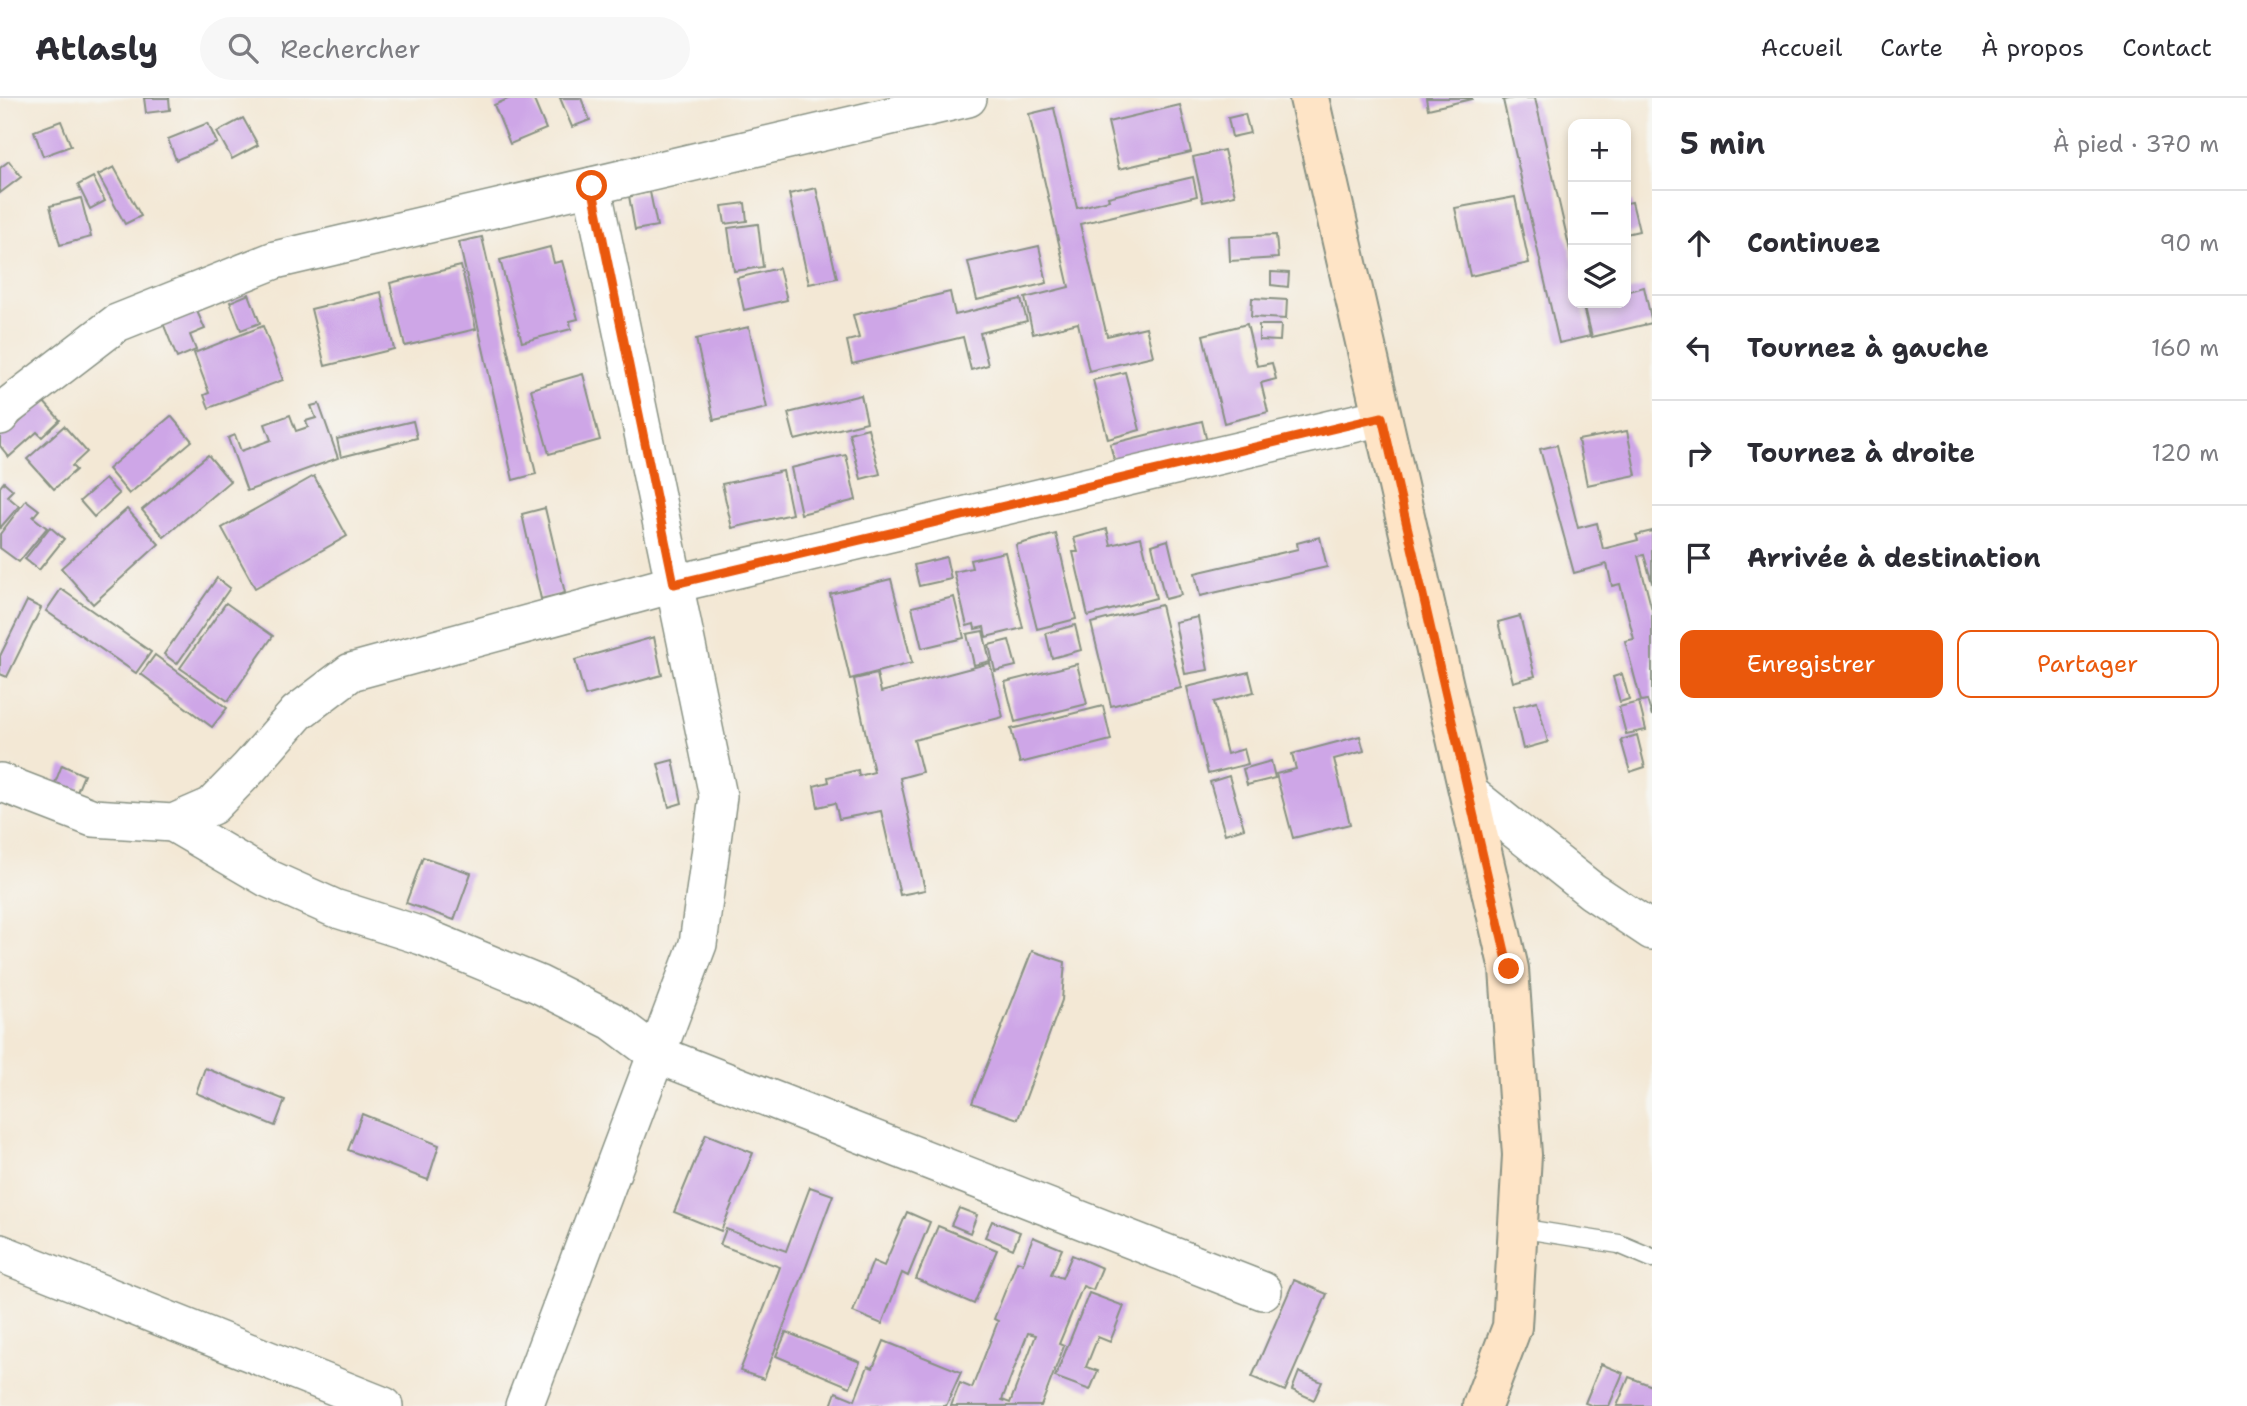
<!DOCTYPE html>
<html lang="fr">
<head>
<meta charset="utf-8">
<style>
  body { margin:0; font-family:"Shantell Sans",sans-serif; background:#f7f7f7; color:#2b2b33 }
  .controls { position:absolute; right:21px; top:21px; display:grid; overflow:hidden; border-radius:14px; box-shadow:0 4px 10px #0003 }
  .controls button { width:63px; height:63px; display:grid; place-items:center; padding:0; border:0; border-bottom:2px solid #e1e1e2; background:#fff; color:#2b2b33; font:35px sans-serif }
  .stop { position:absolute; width:21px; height:21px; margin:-16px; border:5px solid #ea580c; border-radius:50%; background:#fff }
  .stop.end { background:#ea580c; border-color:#fff; box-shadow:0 2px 7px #0008 }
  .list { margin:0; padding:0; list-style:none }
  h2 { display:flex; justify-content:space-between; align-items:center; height:91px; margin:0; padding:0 28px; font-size:30px }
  h2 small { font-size:23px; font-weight:400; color:#7c7c81 }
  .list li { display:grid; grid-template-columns:46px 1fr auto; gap:21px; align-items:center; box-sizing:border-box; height:105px; padding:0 28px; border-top:2px solid #e1e1e2 }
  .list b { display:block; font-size:26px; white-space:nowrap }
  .list em { font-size:23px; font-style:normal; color:#7c7c81 }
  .actions { display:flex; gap:14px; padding:21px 28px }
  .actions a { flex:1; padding:16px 0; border:2px solid #ea580c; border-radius:14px; text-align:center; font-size:24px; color:#ea580c }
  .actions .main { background:#ea580c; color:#fff }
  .icon { flex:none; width:38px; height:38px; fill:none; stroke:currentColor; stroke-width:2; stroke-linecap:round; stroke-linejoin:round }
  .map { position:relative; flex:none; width:1652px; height:1308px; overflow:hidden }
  header { display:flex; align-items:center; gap:42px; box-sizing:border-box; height:98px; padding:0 35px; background:#fff; border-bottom:2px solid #e1e1e2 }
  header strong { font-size:33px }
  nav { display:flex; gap:38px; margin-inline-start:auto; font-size:24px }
  .search { width:490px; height:63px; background:#f7f7f7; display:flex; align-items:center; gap:18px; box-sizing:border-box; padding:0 24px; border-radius:38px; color:#7c7c81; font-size:26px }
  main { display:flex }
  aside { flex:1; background:#fff }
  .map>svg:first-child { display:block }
  .building { fill:#cea6e7; fill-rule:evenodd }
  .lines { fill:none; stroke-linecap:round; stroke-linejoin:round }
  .lane-casing { stroke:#899284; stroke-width:21 }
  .street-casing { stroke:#899284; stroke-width:40 }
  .secondary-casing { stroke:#899284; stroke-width:42 }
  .lane { stroke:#fff; stroke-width:18 }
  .street { stroke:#fff; stroke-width:37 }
  .secondary { stroke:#fee4c6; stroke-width:38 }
  .route { stroke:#ea580c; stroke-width:9 }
</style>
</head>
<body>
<header>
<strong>Atlasly</strong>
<div class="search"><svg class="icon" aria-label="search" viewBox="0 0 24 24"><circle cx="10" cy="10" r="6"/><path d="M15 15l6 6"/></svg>Rechercher</div>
<nav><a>Accueil</a><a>Carte</a><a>À propos</a><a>Contact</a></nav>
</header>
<main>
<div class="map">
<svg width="1652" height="1308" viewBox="0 0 1652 1308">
  <rect width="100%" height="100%" fill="#f6f6f2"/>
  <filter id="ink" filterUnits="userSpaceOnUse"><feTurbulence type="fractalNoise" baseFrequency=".0143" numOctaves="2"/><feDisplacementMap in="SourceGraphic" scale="14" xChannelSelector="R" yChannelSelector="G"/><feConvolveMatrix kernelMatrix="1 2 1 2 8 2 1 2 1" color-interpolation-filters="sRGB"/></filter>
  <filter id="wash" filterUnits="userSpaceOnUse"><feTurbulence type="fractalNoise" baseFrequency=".00686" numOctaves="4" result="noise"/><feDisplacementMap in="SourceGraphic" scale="28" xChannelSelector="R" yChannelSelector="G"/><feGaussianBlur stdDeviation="1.57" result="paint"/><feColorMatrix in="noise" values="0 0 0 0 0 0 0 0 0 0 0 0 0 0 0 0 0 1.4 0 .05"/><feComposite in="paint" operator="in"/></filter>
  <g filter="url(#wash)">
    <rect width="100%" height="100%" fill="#f3e8d5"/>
    <g id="blocks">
      <g class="building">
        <path d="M144,0H169L170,12L146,15Z"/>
        <path d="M510,0H533L546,31L510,46L494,7Z"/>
        <path d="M560,0H581L590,22L572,29Z"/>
        <path d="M1426,0H1472V1L1428,11Z"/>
        <path d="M1513,0H1535L1573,165V205H1582L1590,238L1559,245L1503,2Z"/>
        <path d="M1180,7L1191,54L1119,71L1108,24Z"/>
        <path d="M1054,10L1077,110L1109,102L1108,99L1193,79L1197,98L1080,126L1107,238L1146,229L1153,258L1089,273L1078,225L1033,236L1025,200L1069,189L1029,16Z"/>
        <path d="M1245,16L1250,35L1232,39L1228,20Z"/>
        <path d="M243,20L258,47L232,61L217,34Z"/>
        <path d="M61,23L71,48L43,58L34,33Z"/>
        <path d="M208,25L217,45L176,62L168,41Z"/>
        <path d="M1224,52L1235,97L1203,104L1193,59Z"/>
        <path d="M9,63L21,79L0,95V70Z"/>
        <path d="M114,69L141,118L125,126L98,77Z"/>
        <path d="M93,79L105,103L90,111L78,87Z"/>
        <path d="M816,90L837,180L809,186L789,96Z"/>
        <path d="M650,94L657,128L635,132L629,98Z"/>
        <path d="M1515,99L1529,165L1470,178L1455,110Z"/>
        <path d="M81,100L91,139L60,147L50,108Z"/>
        <path d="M1632,104L1639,133L1626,136V105Z"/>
        <path d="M745,105L747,123L725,126L722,108Z"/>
        <path d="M758,126L763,169L734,173L728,130Z"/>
        <path d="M1276,137L1278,160L1230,163L1229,139Z"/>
        <path d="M482,139L536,376L513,382L459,144Z"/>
        <path d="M1039,148L1047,185L977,202L968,164Z"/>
        <path d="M550,149L554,165L562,163L578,221L570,223L571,231L522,244L500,162Z"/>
        <path d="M461,168L476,231L405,248L390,185Z"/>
        <path d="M779,170L787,202L744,212L737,180Z"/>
        <path d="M1271,174L1289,175L1288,189L1271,187Z"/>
        <path d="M1644,189L1652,225L1592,239L1584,205H1626V194Z"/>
        <path d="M381,194L394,251L325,268L311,211Z"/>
        <path d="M950,194L955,217L1021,201L1027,223L980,235L988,267L971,272L963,239L852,266L847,243L859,240L853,217Z"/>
        <path d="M249,196L260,225L241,232L230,204Z"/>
        <path d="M1252,200L1287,202L1286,221L1251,219Z"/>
        <path d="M196,211L205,231L190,237L196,252L177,260L163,225Z"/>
        <path d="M1247,226L1257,268L1272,265L1276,281L1261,285L1268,314L1224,325L1203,237Z"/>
        <path d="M1259,227H1281L1280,243L1259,242Z"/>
        <path d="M263,228L283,282L209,310L204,297L209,295L194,255Z"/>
        <path d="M749,229L767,310L714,322L696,241Z"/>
        <path d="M1125,274L1140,332L1108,341L1093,282Z"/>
        <path d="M583,276L600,342L549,356L531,291Z"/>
        <path d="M861,297L867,324L795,342L788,315Z"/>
        <path d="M43,303L60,322L42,339L37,334L9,359L0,348V330L11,332Z"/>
        <path d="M319,306L338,360L247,393L228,340L235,337L241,353L271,342L265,326L290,317L296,333L308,329L306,323L316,320L311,308Z"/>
        <path d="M171,318L192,343L129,396L108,371Z"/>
        <path d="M413,323L417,340L341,359L337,341Z"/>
        <path d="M1202,323L1207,344L1115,366L1110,346Z"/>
        <path d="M64,328L87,354L72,368L76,372L54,391L27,361Z"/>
        <path d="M868,330L880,376L861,381L849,335Z"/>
        <path d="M1627,333L1636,377L1587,387L1578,342Z"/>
        <path d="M1557,347L1578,430L1597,425L1603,451L1638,442L1636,437L1652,433V485L1644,457L1638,458L1652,512V618L1647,602L1641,603L1625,543L1634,541L1620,486L1612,488L1607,466L1574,475L1540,351Z"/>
        <path d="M208,357L230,383L164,439L142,412Z"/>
        <path d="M846,357L856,402L801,416L791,370Z"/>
        <path d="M783,373L792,416L732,430L722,386Z"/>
        <path d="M314,378L347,438L255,490L222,430Z"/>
        <path d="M105,381L119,396L94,419L80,403Z"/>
        <path d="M4,384L13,392L7,398L19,408L0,430V389Z"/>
        <path d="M26,402L39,412L33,419L47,430L19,464L0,450V436Z"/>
        <path d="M545,410L565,495L541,501L522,416Z"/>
        <path d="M127,411L159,446L93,506L61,470Z"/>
        <path d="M50,429L64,441L39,472L25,461Z"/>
        <path d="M1107,431L1111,447L1141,439L1156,500L1088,518L1073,454H1078L1074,440Z"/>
        <path d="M1056,436L1076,521L1037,531L1016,447Z"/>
        <path d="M1320,439L1327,469L1200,498L1195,475L1298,451L1297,445Z"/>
        <path d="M1168,442L1181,497L1165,501L1152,447Z"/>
        <path d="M1005,454L1023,530L986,539L984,529L975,531L974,526L967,528L954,474L972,470L970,462Z"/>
        <path d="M946,459L951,481L919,488L914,467Z"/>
        <path d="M217,480L230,490L177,566L164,556Z"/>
        <path d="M891,481L912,565L850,581L830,496Z"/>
        <path d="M61,491L151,554L136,575L46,513Z"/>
        <path d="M954,499L964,540L922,550L912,509Z"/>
        <path d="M27,503L41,510L7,579L0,576V558Z"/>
        <path d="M226,505L273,538L228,603L180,570Z"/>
        <path d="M1161,507L1181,590L1111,608L1091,525Z"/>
        <path d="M1520,518L1535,578L1513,584L1498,524Z"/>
        <path d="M1198,519L1208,572L1185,576L1175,524Z"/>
        <path d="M1075,527L1081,552L1052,560L1046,535Z"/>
        <path d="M983,533L990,563L974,567L967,536Z"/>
        <path d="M654,539L662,577L585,598L575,562Z"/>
        <path d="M1009,542L1016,568L995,573L989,547Z"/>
        <path d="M155,557L227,610L212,629L141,576Z"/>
        <path d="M990,565L1003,619L914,642L922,674L900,680L925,792L900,797L881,713L839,721L835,705L818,709L814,688L829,684L828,679L858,672L859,678L874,674L854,581L877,576L881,594Z"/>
        <path d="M1077,566L1087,606L1015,624L1005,584Z"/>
        <path d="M1249,574L1254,594L1214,604L1227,656L1244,651L1248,666L1208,676L1187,589Z"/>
        <path d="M1622,576L1629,601L1620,604L1613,579Z"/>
        <path d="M1537,603L1548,644L1523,651L1513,609Z"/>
        <path d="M1639,604L1646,632L1626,636L1619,609Z"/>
        <path d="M1103,608L1111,642L1020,665L1011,631Z"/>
        <path d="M1637,637L1645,669L1630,674L1621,642Z"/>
        <path d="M1360,638L1364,653L1334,661L1350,726L1293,740L1276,676L1296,671L1292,656Z"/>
        <path d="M673,662L682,705L669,709L658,666Z"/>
        <path d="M1271,663L1275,680L1247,687L1243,671Z"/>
        <path d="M62,667L84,677L77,694L55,685Z"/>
        <path d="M1229,678L1244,730L1225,736L1210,684Z"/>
        <path d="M423,759L471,775L454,822L406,805Z"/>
        <path d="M1032,853L1065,864L1062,902L1018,1021L972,1005Z"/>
        <path d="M205,970L285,1002L275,1028L196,995Z"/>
        <path d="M362,1016L439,1047L428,1082L348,1052Z"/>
        <path d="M706,1036L753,1055L721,1133L674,1114Z"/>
        <path d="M810,1089L833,1097L764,1281L740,1273L780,1169L720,1147L726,1131L786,1153Z"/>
        <path d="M959,1110L977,1117L970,1135L951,1127Z"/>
        <path d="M907,1114L930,1124L908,1178L902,1175L882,1226L853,1214L873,1163L884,1168Z"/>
        <path d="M992,1123L1020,1134L1013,1151L985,1139Z"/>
        <path d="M938,1128L997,1152L974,1206L916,1181Z"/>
        <path d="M1033,1139L1062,1151L1051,1176L1062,1180L1072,1157L1102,1170L1093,1192L1083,1188L1059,1246L1064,1248L1041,1308H951L960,1285L972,1290L998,1223L994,1221L1017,1163L1023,1165ZM1028,1235L1036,1237L1010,1305L1002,1302Z"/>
        <path d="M1294,1182L1327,1196L1285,1293L1252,1279Z"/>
        <path d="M1089,1195L1124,1208L1110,1244L1098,1239L1086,1269L1098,1273L1090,1292L1055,1279Z"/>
        <path d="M786,1234L860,1264L850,1289L776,1258Z"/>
        <path d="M884,1243L961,1274L946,1308H831L836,1294L855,1302L868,1268L873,1270Z"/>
        <path d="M1601,1266L1623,1275L1609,1308H1594L1585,1305Z"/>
        <path d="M1299,1274L1322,1284L1314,1302L1292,1292Z"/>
        <path d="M1629,1279L1652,1288V1308H1617Z"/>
      </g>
    </g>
  </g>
  <g filter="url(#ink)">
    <use href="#blocks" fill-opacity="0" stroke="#899284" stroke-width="2"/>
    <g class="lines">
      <g class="lane-casing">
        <path id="lane" d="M1518,1130L1619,1146L1652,1160"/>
      </g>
      <g class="street-casing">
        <g id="street">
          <path d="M0,318L6,310L117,225L275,162L968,0"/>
          <path d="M0,684L93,720L173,725L212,708L249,670L297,615L351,574L674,486L1382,319"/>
          <path d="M1469,695L1592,793L1652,833"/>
          <path d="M173,725L267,780L334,810L422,838L538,886L612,923L656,956L1263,1193"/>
          <path d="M0,1155L384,1308"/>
          <path d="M524,1308L698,846L718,698L592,88"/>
        </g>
      </g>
      <g class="secondary-casing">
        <path id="secondary" d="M1309,0L1509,871L1522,1057L1512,1229L1482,1308"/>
      </g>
      <use href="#lane" class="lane"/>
      <use href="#street" class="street"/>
      <use href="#secondary" class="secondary"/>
    </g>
  </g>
  <g class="lines" filter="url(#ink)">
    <path class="route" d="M592,88L674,486L1382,319L1509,871"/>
  </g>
</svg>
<div class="controls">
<button>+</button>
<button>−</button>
<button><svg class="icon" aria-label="layers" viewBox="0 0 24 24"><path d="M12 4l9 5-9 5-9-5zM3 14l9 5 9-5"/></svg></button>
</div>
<div class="stop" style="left:592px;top:88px"></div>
<div class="stop end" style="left:1509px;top:871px"></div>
</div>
<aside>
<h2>5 min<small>À pied · 370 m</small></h2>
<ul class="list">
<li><svg class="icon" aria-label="ahead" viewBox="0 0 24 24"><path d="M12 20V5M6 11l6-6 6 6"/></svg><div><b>Continuez</b></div><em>90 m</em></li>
<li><svg class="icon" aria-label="left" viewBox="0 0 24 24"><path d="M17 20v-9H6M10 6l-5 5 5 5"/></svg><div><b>Tournez à gauche</b></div><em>160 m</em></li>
<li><svg class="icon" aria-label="right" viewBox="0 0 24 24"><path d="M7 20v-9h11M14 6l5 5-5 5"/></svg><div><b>Tournez à droite</b></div><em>120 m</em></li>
<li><svg class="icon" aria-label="arrive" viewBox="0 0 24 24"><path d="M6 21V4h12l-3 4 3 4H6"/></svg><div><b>Arrivée à destination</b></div></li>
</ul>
<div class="actions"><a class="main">Enregistrer</a><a>Partager</a></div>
</aside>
</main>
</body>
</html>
